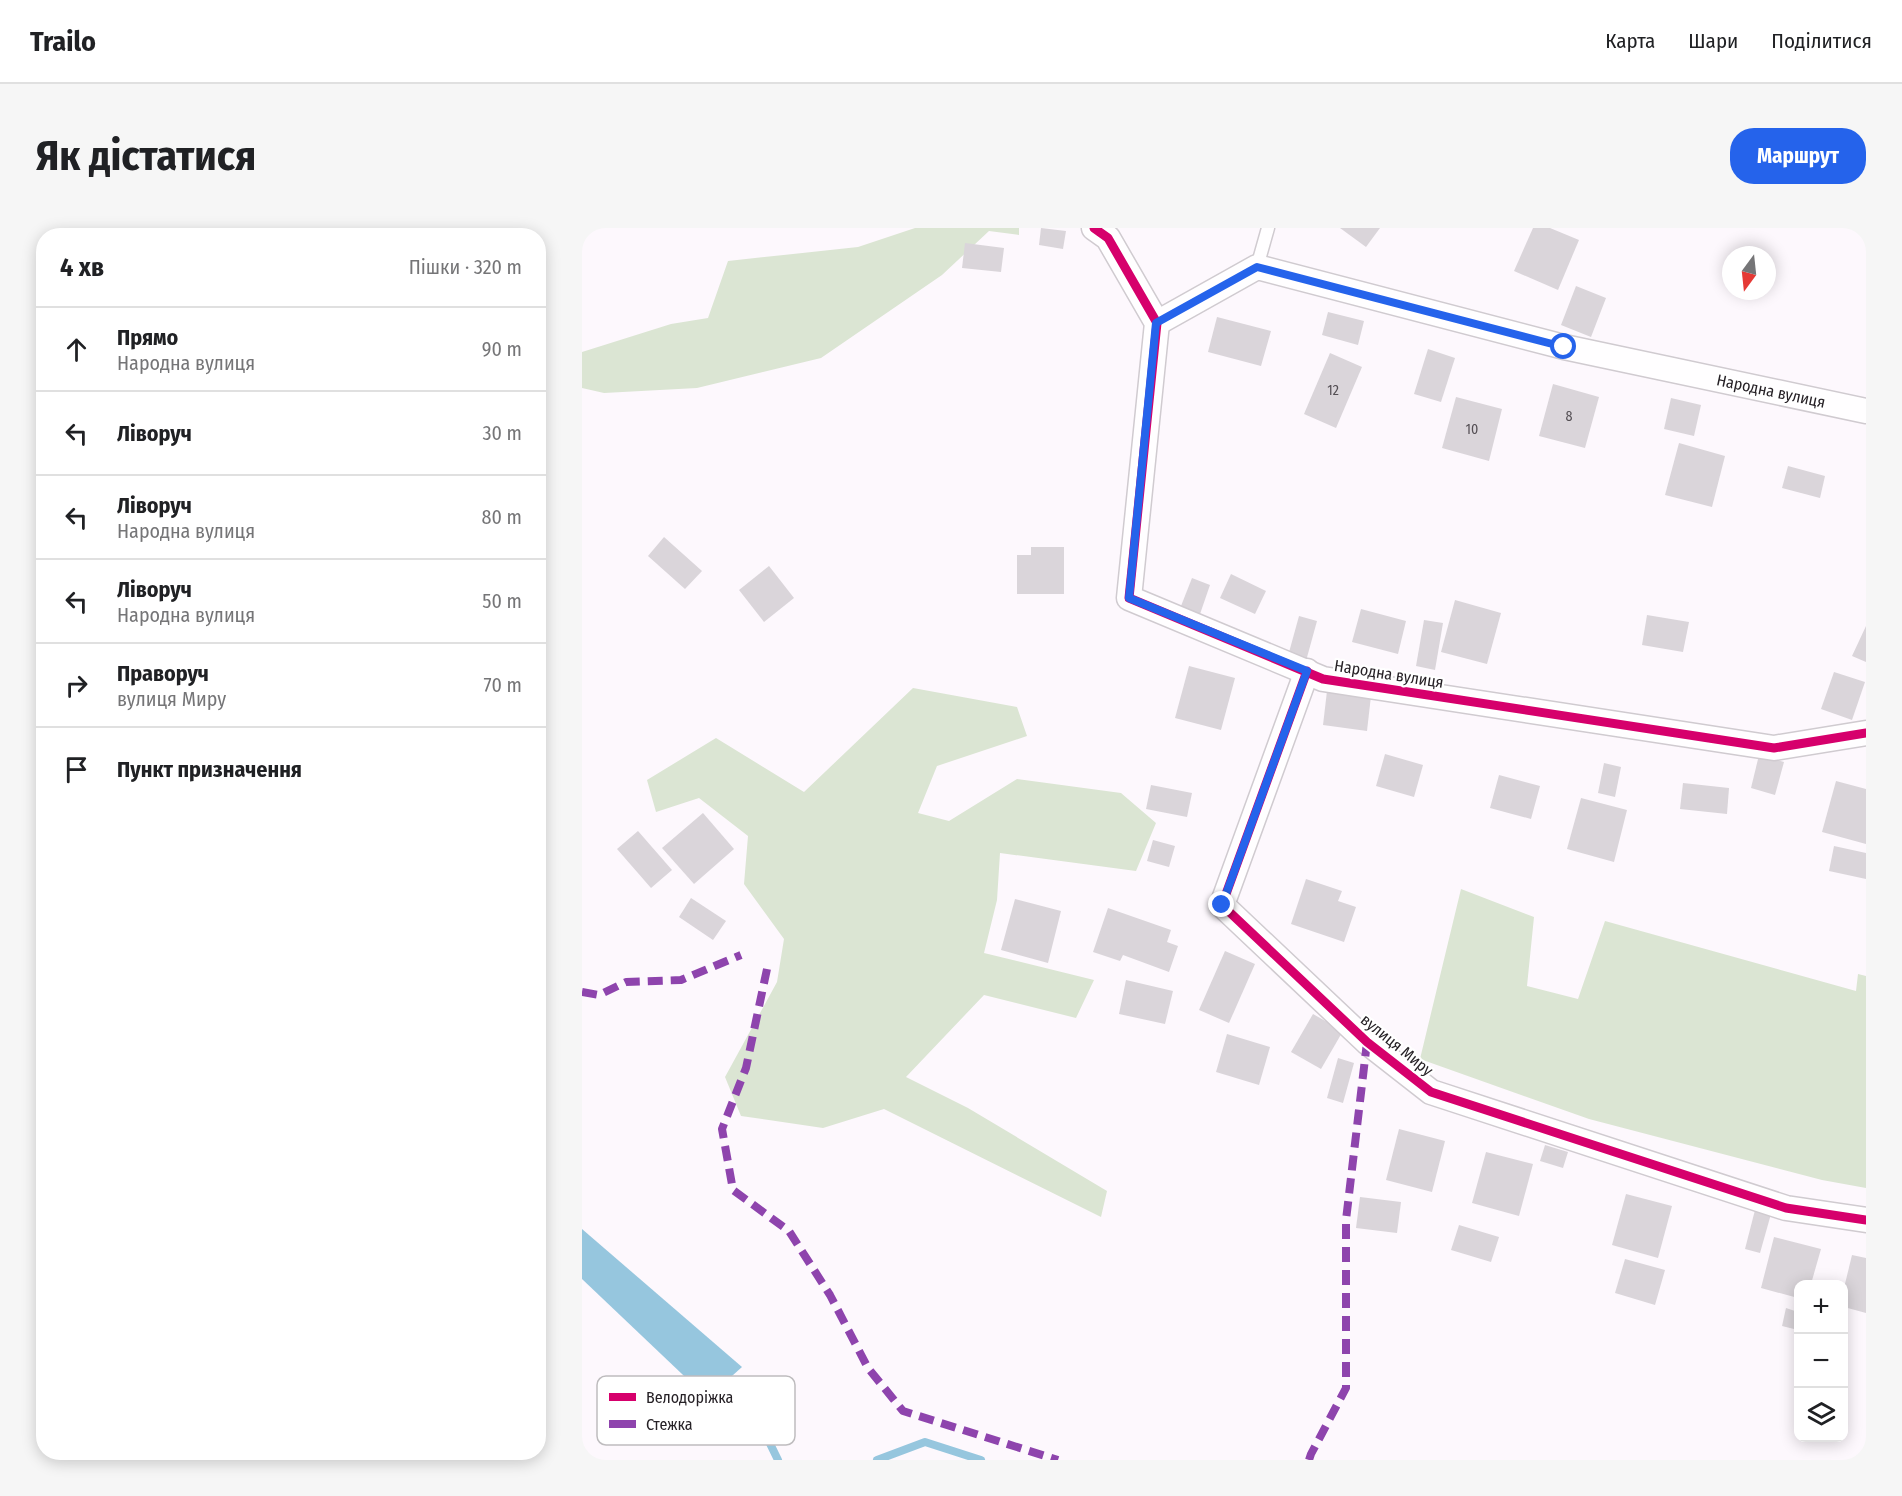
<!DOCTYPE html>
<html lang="uk">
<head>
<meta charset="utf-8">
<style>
  body { margin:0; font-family:"Fira Sans Condensed",sans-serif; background:#f6f6f6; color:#202124 }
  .controls { position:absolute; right:18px; bottom:18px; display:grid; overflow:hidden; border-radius:12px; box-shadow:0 3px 15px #0003 }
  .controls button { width:54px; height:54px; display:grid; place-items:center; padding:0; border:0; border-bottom:2px solid #e0e0e0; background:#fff; color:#202124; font:30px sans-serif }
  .compass { position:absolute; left:1140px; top:18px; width:54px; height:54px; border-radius:50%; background:#fff; box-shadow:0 3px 15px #0003; rotate:195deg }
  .stop { position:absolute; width:18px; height:18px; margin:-14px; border:4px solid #2563eb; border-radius:50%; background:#fff }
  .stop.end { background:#2563eb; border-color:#fff; box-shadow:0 2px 6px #0008 }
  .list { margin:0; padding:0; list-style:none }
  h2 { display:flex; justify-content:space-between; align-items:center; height:78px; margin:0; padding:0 24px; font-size:26px }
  h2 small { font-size:20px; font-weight:400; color:#757577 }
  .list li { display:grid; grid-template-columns:39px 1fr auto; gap:18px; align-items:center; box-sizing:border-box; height:84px; padding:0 24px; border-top:2px solid #e0e0e0 }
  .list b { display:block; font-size:22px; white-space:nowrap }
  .list p { margin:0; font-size:20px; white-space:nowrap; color:#757577 }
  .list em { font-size:20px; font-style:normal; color:#757577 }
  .icon { flex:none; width:33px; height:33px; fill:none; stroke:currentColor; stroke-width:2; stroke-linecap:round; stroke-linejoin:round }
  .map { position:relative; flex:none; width:1284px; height:1232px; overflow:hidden; border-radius:24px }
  header { display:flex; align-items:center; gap:36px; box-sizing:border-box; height:84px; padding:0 30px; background:#fff; border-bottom:2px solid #e0e0e0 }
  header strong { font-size:28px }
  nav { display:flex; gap:33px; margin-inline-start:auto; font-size:21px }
  .intro { display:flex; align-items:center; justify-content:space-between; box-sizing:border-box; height:144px; padding:0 36px }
  h1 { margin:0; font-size:42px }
  .button { padding:15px 27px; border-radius:24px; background:#2563eb; color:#fff; font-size:21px; font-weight:700 }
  main { display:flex; gap:36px; padding:0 36px }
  aside { flex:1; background:#fff; border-radius:24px; box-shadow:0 3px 15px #0003 }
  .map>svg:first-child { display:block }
  .green { fill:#dbe5d3 }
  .water { fill:#96c6de }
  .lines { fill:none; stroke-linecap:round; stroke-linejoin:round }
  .stream { stroke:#96c6de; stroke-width:8 }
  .building { fill:#dad5da }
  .service-casing { stroke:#d0cbd0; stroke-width:15 }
  .minor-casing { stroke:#d0cbd0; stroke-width:27 }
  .service { stroke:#fffeff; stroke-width:12 }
  .minor { stroke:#fffeff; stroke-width:24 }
  .quiet { stroke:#8e44ad; stroke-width:8; stroke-dasharray:15 8; stroke-linecap:butt }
  .cycleway-casing { stroke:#fff; stroke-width:13 }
  .cycleway { stroke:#d6006c; stroke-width:9 }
  .route { stroke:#2563eb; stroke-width:8 }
  .labels { text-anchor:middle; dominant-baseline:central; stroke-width:4.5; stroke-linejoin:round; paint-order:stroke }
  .number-label { font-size:14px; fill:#534e53 }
  .street-label { font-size:16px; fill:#262126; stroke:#fff }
  .key { fill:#fff; stroke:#bebcbe; stroke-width:1.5 }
  .key-label { font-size:16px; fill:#262126 }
</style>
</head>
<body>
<header>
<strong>Trailo</strong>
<nav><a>Карта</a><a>Шари</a><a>Поділитися</a></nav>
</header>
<div class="intro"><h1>Як дістатися</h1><a class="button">Маршрут</a></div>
<main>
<aside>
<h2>4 хв<small>Пішки · 320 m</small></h2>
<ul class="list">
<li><svg class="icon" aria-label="ahead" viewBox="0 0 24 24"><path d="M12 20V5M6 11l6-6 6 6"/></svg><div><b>Прямо</b><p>Народна вулиця</p></div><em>90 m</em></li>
<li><svg class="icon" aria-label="left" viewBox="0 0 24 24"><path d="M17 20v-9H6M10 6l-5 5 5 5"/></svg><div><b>Ліворуч</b></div><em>30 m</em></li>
<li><svg class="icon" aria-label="left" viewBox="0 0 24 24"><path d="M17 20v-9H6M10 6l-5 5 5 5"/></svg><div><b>Ліворуч</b><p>Народна вулиця</p></div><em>80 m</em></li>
<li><svg class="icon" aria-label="left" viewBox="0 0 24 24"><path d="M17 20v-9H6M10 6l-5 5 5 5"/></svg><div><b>Ліворуч</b><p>Народна вулиця</p></div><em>50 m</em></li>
<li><svg class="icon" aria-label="right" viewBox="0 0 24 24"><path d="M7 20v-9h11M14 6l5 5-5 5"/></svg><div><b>Праворуч</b><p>вулиця Миру</p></div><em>70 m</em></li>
<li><svg class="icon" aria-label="arrive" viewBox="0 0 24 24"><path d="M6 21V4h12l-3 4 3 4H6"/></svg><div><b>Пункт призначення</b></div></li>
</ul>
</aside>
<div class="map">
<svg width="1284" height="1232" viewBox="0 0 1284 1232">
  <rect width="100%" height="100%" fill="#fdf8fd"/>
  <g class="green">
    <path d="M333,0H437V7L407,3L360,47L239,130L115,160L22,165L0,160V124L89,96L126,90L146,33L276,19Z"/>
    <path d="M331,460L435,479L445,508L355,538L336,585L367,593L435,551L539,565L574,595L554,643L418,625L415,672L402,725L512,752L494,790L402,767L324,849L386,880L525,963L519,989L302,881L241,900L159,888L143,849L195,754L202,711L162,656L166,608L117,570L74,584L65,552L134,510L222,564Z"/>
    <path d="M879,661L952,689L945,758L996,771L1023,693L1274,763L1276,746L1284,748V960L1240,952L1007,891L838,831Z"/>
  </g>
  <path class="water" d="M0,1001L160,1139L141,1156L120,1165L0,1051Z"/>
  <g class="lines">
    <g class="stream">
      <path d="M135,1151L160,1172L175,1189L196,1232"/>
      <path d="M295,1232L343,1214L399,1232"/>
    </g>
  </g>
  <g class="building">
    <path d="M459,0L484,3L481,21L457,17Z"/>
    <path d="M758,0H798L784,19Z"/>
    <path d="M951,0H968L997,12L976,62L932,43Z"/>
    <path d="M383,15L422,20L419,44L380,40Z"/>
    <path d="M994,58L1024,70L1009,109L979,97Z"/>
    <path d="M746,84L782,93L776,117L740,107Z"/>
    <path d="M635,89L689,103L679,138L626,124Z"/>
    <path d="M846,121L873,130L859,174L832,166Z"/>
    <path d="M748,125L780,139L754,200L722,186Z"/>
    <path d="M971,156L1017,169L1003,220L957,208Z"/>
    <path d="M874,169L920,181L907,233L860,220Z"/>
    <path d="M1089,170L1119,177L1112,208L1082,201Z"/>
    <path d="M1097,215L1143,228L1130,279L1083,267Z"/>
    <path d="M1206,238L1243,248L1238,270L1200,260Z"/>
    <path d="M82,309L120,343L103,361L66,328Z"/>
    <path d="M449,319H482V366H435V327H449Z"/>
    <path d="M187,338L212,370L182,394L157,362Z"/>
    <path d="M649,346L684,363L673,386L638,370Z"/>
    <path d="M610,350L628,357L618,386L599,378Z"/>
    <path d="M873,372L919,385L905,436L859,424Z"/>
    <path d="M779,381L824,393L816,426L770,414Z"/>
    <path d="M1065,387L1107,394L1101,424L1060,417Z"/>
    <path d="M717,388L735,393L724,433L706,428Z"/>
    <path d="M842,392L861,395L853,442L834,438Z"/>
    <path d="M1284,398V434L1270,428Z"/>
    <path d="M607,438L653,450L639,502L593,490Z"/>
    <path d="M1252,444L1283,454L1270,492L1239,481Z"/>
    <path d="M745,463L789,468L785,503L741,497Z"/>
    <path d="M803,526L841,537L832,569L794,558Z"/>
    <path d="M1177,527L1202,534L1193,567L1169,560Z"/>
    <path d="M1022,535L1039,539L1033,569L1016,565Z"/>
    <path d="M917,547L958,558L949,591L908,580Z"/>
    <path d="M1254,553L1284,561V616L1240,604Z"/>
    <path d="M1101,555L1147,560L1145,586L1098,581Z"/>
    <path d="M569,557L610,565L605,589L564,581Z"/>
    <path d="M999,570L1045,582L1032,634L985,621Z"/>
    <path d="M121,585L152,621L112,656L80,620Z"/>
    <path d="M56,603L90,642L69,660L35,621Z"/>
    <path d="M571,612L593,618L587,639L565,633Z"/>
    <path d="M1252,618L1284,625V651L1247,643Z"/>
    <path d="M724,651L760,663L756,673L774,679L762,714L709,696Z"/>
    <path d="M109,670L144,693L131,712L97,689Z"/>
    <path d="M433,671L479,683L466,735L419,722Z"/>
    <path d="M526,680L589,702L585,714L596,718L587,744L541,727L538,733L511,724Z"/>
    <path d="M643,723L673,736L647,795L617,782Z"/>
    <path d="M544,752L591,763L583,796L537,786Z"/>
    <path d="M731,786L761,803L739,841L709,824Z"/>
    <path d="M645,806L688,819L677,857L634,844Z"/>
    <path d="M756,830L772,835L761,875L745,870Z"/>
    <path d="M817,901L863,913L850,964L804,952Z"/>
    <path d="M963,917L986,924L981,940L958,933Z"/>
    <path d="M904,924L951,936L937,988L890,975Z"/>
    <path d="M1044,966L1090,978L1076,1030L1030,1017Z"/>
    <path d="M778,969L819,974L815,1005L774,1000Z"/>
    <path d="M1173,982L1189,986L1178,1025L1163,1021Z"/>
    <path d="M877,997L917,1009L909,1034L869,1022Z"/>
    <path d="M1192,1009L1239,1021L1229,1056H1216V1070L1179,1060Z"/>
    <path d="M1270,1027L1284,1030V1085L1262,1079V1060Z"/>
    <path d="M1043,1031L1083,1042L1073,1077L1033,1065Z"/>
    <path d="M1204,1080L1216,1084V1102L1200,1098Z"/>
  </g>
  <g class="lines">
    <g class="service-casing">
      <path id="service" d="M675,39L686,0"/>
    </g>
    <g class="minor-casing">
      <g id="minor">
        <path d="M512,0L526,10L575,95L547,370L741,451L1192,520L1284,505"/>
        <path d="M575,95L675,39L982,119L1284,183"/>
        <path d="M725,443L640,677L785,814L849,864L1204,980L1284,992"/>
      </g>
    </g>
    <use href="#service" class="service"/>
    <use href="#minor" class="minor"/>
    <g class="quiet">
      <path d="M185,741L164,840L140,901L151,962L207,1003L248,1067L286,1140L321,1183L476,1232"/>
      <path d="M0,764L17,767L44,754L99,752L159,727"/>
      <path d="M727,1232L729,1226L764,1160V992L785,814"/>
    </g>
    <g class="cycleway-casing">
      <g id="cycleway">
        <path d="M512,0L526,10L575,95L547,370L741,451L1192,520L1284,505"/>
        <path d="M725,443L640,677L785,814L849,864L1204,980L1284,992"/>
      </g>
    </g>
    <use href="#cycleway" class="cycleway"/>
  </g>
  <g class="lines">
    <path class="route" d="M640,677L725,443L547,370L574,95L675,39L982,119"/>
  </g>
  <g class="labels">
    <g class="number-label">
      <text x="751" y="162">12</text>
      <text x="987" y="188">8</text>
      <text x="890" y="201">10</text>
    </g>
    <g class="street-label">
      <text transform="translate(1189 163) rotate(12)">Народна вулиця</text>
      <text transform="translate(807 446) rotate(9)">Народна вулиця</text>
      <text transform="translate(815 817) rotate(39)">вулиця Миру</text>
    </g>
  </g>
  <rect x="15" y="1148" width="198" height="69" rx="9" class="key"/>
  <rect x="27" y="1165" width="27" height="8" fill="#d6006c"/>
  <rect x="27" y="1192" width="27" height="8" fill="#8e44ad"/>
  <g class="key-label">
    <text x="64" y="1175">Велодоріжка</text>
    <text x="64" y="1202">Стежка</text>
  </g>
</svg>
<div class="controls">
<button>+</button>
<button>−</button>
<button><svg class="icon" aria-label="layers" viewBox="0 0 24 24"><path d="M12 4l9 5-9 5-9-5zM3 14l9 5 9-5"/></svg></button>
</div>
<svg class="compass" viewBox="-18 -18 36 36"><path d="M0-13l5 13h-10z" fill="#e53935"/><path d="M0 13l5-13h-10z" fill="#757577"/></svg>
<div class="stop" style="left:982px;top:119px"></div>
<div class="stop end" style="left:640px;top:677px"></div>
</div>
</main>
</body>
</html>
